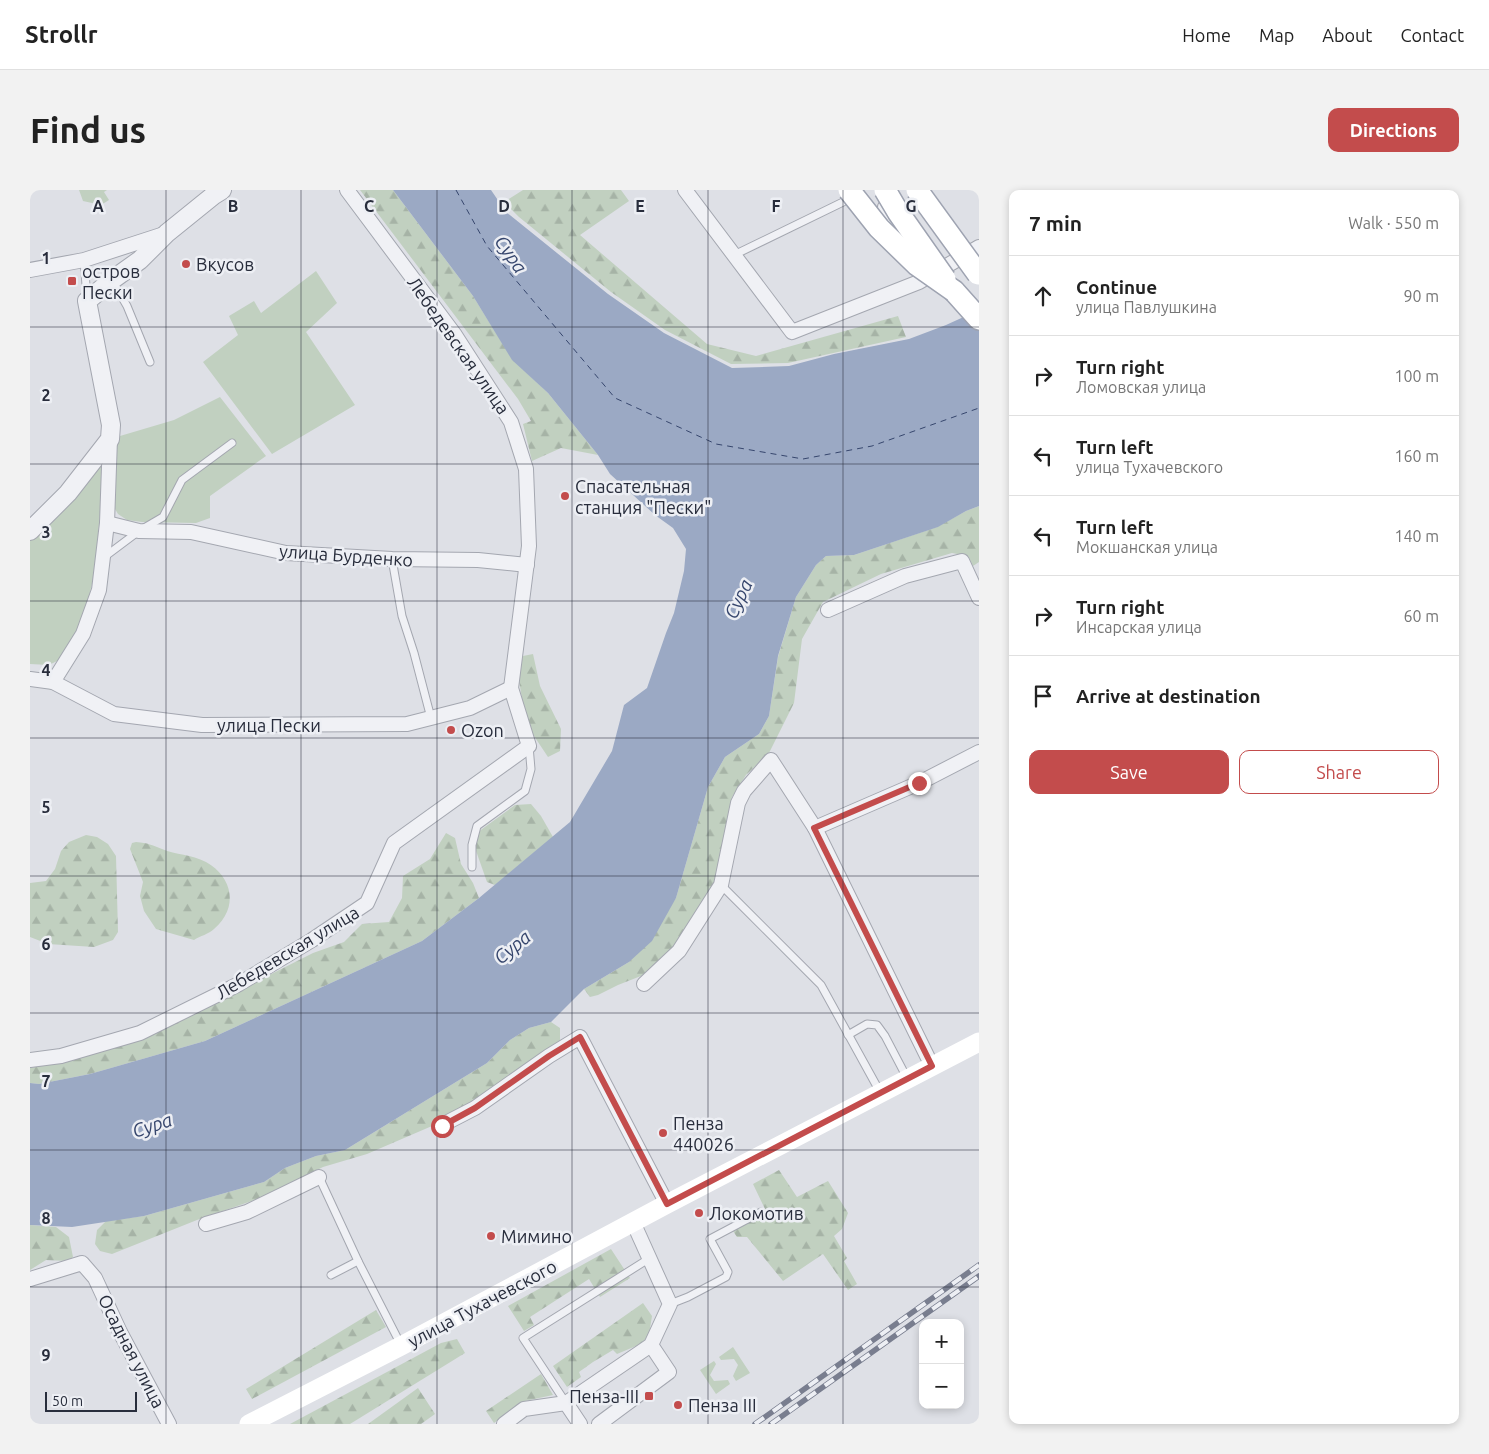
<!DOCTYPE html>
<html lang="en">
<head>
<meta charset="utf-8">
<style>
  body { margin:0; font-family:Ubuntu,sans-serif; background:#f2f2f2; color:#222 }
  .controls { position:absolute; right:15px; bottom:15px; display:grid; overflow:hidden; border-radius:10px; box-shadow:0 2px 8px #0003 }
  .controls button { width:45px; height:45px; display:grid; place-items:center; padding:0; border:0; border-bottom:1px solid #e0e0e0; background:#fff; color:#222; font:25px sans-serif }
  .scale { position:absolute; left:15px; bottom:12px; width:92px; box-sizing:border-box; padding-left:5px; border:2px solid #282d3c; border-top:0; font-size:14px; line-height:18px; white-space:nowrap; color:#282d3c; -webkit-text-stroke:4px #edeff4; paint-order:stroke }
  .stop { position:absolute; width:15px; height:15px; margin:-11px; border:4px solid #c34c4c; border-radius:50%; background:#fff }
  .stop.end { background:#c34c4c; border-color:#fff; box-shadow:0 1px 5px #0008 }
  .list { margin:0; padding:0; list-style:none }
  h2 { display:flex; justify-content:space-between; align-items:center; height:65px; margin:0; padding:0 20px; font-size:21px }
  h2 small { font-size:16px; font-weight:400; color:#767676 }
  .list li { display:grid; grid-template-columns:32px 1fr auto; gap:15px; align-items:center; box-sizing:border-box; height:80px; padding:0 20px; border-top:1px solid #e0e0e0 }
  .list b { display:block; font-size:19px; white-space:nowrap }
  .list p { margin:0; font-size:16px; white-space:nowrap; color:#767676 }
  .list em { font-size:16px; font-style:normal; color:#767676 }
  .actions { display:flex; gap:10px; padding:15px 20px }
  .actions a { flex:1; padding:11px 0; border:1px solid #c34c4c; border-radius:10px; text-align:center; font-size:18px; color:#c34c4c }
  .actions .main { background:#c34c4c; color:#fff }
  .icon { flex:none; width:28px; height:28px; fill:none; stroke:currentColor; stroke-width:2; stroke-linecap:round; stroke-linejoin:round }
  .map { position:relative; flex:none; width:949px; height:1234px; overflow:hidden; border-radius:10px }
  header { display:flex; align-items:center; gap:30px; box-sizing:border-box; height:70px; padding:0 25px; background:#fff; border-bottom:1px solid #e0e0e0 }
  header strong { font-size:24px }
  nav { display:flex; gap:28px; margin-inline-start:auto; font-size:18px }
  .intro { display:flex; align-items:center; justify-content:space-between; box-sizing:border-box; height:120px; padding:0 30px }
  h1 { margin:0; font-size:35px }
  .button { padding:12px 22px; border-radius:10px; background:#c34c4c; color:#fff; font-size:18px; font-weight:700 }
  main { display:flex; gap:30px; padding:0 30px }
  aside { flex:1; background:#fff; border-radius:10px; box-shadow:0 2px 8px #0003 }
  .map>svg:first-child { display:block }
  .green { fill:#c1d0c0 }
  .forest { fill:url(#forest-firs) }
  .water { fill:#9ba9c4 }
  .lines { fill:none; stroke-linecap:round; stroke-linejoin:round }
  .ferry { stroke:#36466d; stroke-width:1; stroke-dasharray:6 5; stroke-linecap:butt }
  .service-casing { stroke:#a4a7b0; stroke-width:9 }
  .minor-casing { stroke:#a4a7b0; stroke-width:16 }
  .tertiary-casing { stroke:#a4a7b0; stroke-width:20 }
  .primary-casing { stroke:#9ea3b1; stroke-width:24 }
  .service { stroke:#f0f1f5; stroke-width:7 }
  .minor { stroke:#f0f1f5; stroke-width:14 }
  .tertiary { stroke:#f0f1f5; stroke-width:18 }
  .secondary { stroke:#fff; stroke-width:19 }
  .primary { stroke:#fff; stroke-width:21 }
  .rail-casing { stroke:#797e8f; stroke-width:5.5 }
  .rail { stroke:#edeff4; stroke-width:4; stroke-dasharray:11; stroke-linecap:butt }
  .primary-bridge-casing { stroke:#9ea3b1; stroke-width:24; stroke-linecap:butt }
  .primary-bridge { stroke:#fff; stroke-width:21 }
  .route { stroke:#c34c4c; stroke-width:6 }
  .grid { fill:none; stroke:#282d3c; stroke-width:1; stroke-opacity:0.55 }
  .poi-dot { fill:#c34c4c; stroke:#edeff4; stroke-width:2 }
  .labels { text-anchor:middle; dominant-baseline:central; stroke-width:5; stroke-linejoin:round; paint-order:stroke }
  .poi-label { font-size:18px; fill:#282d3c; stroke:#edeff4; text-anchor:start }
  .street-label { font-size:18px; fill:#282d3c; stroke:#edeff4 }
  .water-label { font-size:19px; font-style:italic; fill:#36466d; stroke:#edeff4 }
  .grid-label { font-size:16px; text-anchor:middle; font-weight:bold; fill:#282d3c; stroke:#edeff4; stroke-width:5; stroke-linejoin:round; paint-order:stroke }
</style>
</head>
<body>
<header>
<strong>Strollr</strong>
<nav><a>Home</a><a>Map</a><a>About</a><a>Contact</a></nav>
</header>
<div class="intro"><h1>Find us</h1><a class="button">Directions</a></div>
<main>
<div class="map">
<svg width="949" height="1234" viewBox="0 0 949 1234">
  <defs>
    <pattern id="forest-firs" width="22" height="20" patternUnits="userSpaceOnUse" patternTransform="scale(1.25)"><rect width="22" height="20" fill="#c1d0c0"/><path d="M5 1l3.5 6h-7zM16 11l3.5 6h-7z" fill="#a6b3a6"/></pattern>
  </defs>
  <rect width="100%" height="100%" fill="#dee0e6"/>
  <g class="green">
    <path d="M49,0H77L74,2L79,10L71,15L53,11Z"/>
    <path d="M286,81L307,113L276,142L325,215L242,264L173,172L208,145L199,126L224,111L231,123Z"/>
    <path d="M190,207L236,266L180,306V328L166,333L112,332L97,330L88,324L82,314L85,257L90,246L144,230Z"/>
    <path d="M75,264L65,381L53,432L31,469L19,475L0,474V347Z"/>
    <path d="M703,1157L720,1183L706,1191L703,1186L708,1175L704,1169L691,1170L689,1167Z"/>
    <path d="M684,1171L686,1174L680,1185L684,1191L698,1190L700,1194L686,1204L670,1180Z"/>
  </g>
  <g class="forest">
    <path d="M330,0H363L443,106L482,169L518,203L568,265L531,258L502,271L493,234L501,231L488,209Z"/>
    <path d="M493,0H591L599,11L550,45L677,154L726,166L868,126L876,147L758,173L701,174L635,140L581,102L489,27L474,12Z"/>
    <path d="M949,316V372L943,376L938,366L922,363L851,384L793,412L772,449L764,513L739,563L716,585L702,607L686,692L647,754L616,784L588,795L568,805L560,807L554,799L599,772L646,708L678,597L695,567L729,544L739,526L748,467L766,407L786,375L796,366L824,365L907,337L936,321Z"/>
    <path d="M503,464L510,496L531,539L530,561L518,567L496,534L488,484L493,466Z"/>
    <path d="M501,614L511,626L523,647L465,695L457,692L445,658L448,642L485,615Z"/>
    <path d="M416,643L425,648L431,674L443,693L449,708L392,751L175,851L60,884L9,894L0,893V878L36,871L117,847L283,763L314,752L332,734L359,732L372,708L373,686L400,669Z"/>
    <path d="M56,645L67,647L78,654L86,666L88,742L83,750L64,757L18,754L0,747V693L16,691L25,679L31,661L39,652Z"/>
    <path d="M106,652C119,653 121,655 132,659C146,665 161,664 176,672C203,687 209,718 184,739C179,744 170,746 164,750L126,739L114,721L110,706L113,692L100,659L102,653Z"/>
    <path d="M521,832L530,838V851L441,916L402,936L337,964L293,977L233,1007L167,1030L82,1064L70,1061L65,1054L67,1040L76,1031L114,1026L234,992L255,978L286,966L315,960L457,873L480,850L499,838Z"/>
    <path d="M749,980L767,1007L798,991L818,1023L812,1039L804,1046L817,1068L814,1071L827,1094L818,1100L793,1064L753,1091L717,1047H707L701,1038L735,1019L723,994Z"/>
    <path d="M0,1035L26,1037L39,1047L43,1067L37,1071L16,1070L0,1080Z"/>
    <path d="M581,1059L600,1088L570,1107L559,1089L500,1127L504,1135L494,1141L478,1116Z"/>
    <path d="M613,1113L622,1126L618,1151L587,1164L583,1160L563,1172L549,1182L551,1187L537,1197L523,1176Z"/>
    <path d="M346,1120L356,1137L222,1209L216,1199Z"/>
    <path d="M427,1149L435,1163L320,1234H260L411,1153Z"/>
    <path d="M511,1184L523,1205L495,1211L464,1233L456,1221Z"/>
    <path d="M388,1198L405,1224L391,1234H338Z"/>
  </g>
  <path class="water" d="M363,0H461L476,22L578,104L634,143L702,178L759,176L804,164L879,149L916,135L949,120V316L936,321L908,337L824,365L796,366L786,375L766,407L748,466L739,526L729,544L695,567L678,597L646,708L622,751L599,772L554,799L521,832L499,838L480,850L457,873L315,960L286,966L255,978L234,992L114,1026L42,1037L0,1035V893L9,894L60,884L175,851L392,751L449,708L540,632L582,561L594,515L617,498L636,443L644,423L654,381L656,359L643,338L625,325L580,284L568,265L518,203L482,170L443,106Z"/>
  <g class="lines">
    <path class="ferry" d="M426,0L457,56L585,208L686,254L773,269L842,256L949,218"/>
    <g class="service-casing">
      <g id="service">
        <path d="M704,65L813,12"/>
        <path d="M54,70L57,108"/>
        <path d="M82,90L97,116L120,172"/>
        <path d="M73,368L109,341L133,327L152,290L202,253"/>
        <path d="M362,369L372,426L384,463L401,528"/>
        <path d="M442,677V655L447,636L495,601L501,579L499,556"/>
        <path d="M691,695L791,795L850,902"/>
        <path d="M818,845L837,834L847,835L855,846L877,888"/>
        <path d="M289,987L328,1071L371,1155"/>
        <path d="M301,1085L328,1071"/>
        <path d="M640,1114L658,1107L696,1087L698,1082L680,1049L731,1022"/>
        <path d="M536,1213L493,1148L620,1068"/>
      </g>
    </g>
    <g class="minor-casing">
      <g id="minor">
        <path d="M655,0L762,142L889,92L949,57"/>
        <path d="M855,17L873,56"/>
        <path d="M0,80L54,70L134,44"/>
        <path d="M77,333L109,341L161,342L256,363L362,369L448,370L497,375"/>
        <path d="M798,420L875,386L932,371L949,408"/>
        <path d="M0,489L23,492L84,524L172,535L377,534L440,518L481,498"/>
        <path d="M23,492L53,444L69,400L77,333L80,249"/>
        <path d="M785,638L889,593L949,562"/>
        <path d="M614,794L649,761L691,695L708,613L714,601L741,570L785,638L902,876"/>
        <path d="M0,870L31,866L110,843L209,794L282,750L337,713L364,653L499,556L481,498L499,356L496,279L481,232L425,145L317,0"/>
        <path d="M412,935L445,918L519,866L550,847L637,1014"/>
        <path d="M176,1034L217,1022L289,987"/>
        <path d="M0,1089L52,1073L65,1088L90,1142L139,1234"/>
        <path d="M536,1213L550,1234"/>
        <path d="M474,1234L494,1219L536,1213L621,1155L640,1114L603,1032"/>
        <path d="M569,1234L639,1182L621,1155"/>
      </g>
    </g>
    <g class="tertiary-casing">
      <path id="tertiary" d="M0,341L38,303L80,249L81,235L57,111L82,90L110,70L137,43L184,5L192,0"/>
    </g>
    <g class="primary-casing">
      <path id="primary" d="M924,101L949,129"/>
    </g>
    <use href="#service" class="service"/>
    <use href="#minor" class="minor"/>
    <use href="#tertiary" class="tertiary"/>
    <path class="secondary" d="M219,1234L371,1156L637,1014L949,852"/>
    <use href="#primary" class="primary"/>
    <g class="rail-casing">
      <g id="rail">
        <path d="M725,1234L949,1075"/>
        <path d="M741,1234L949,1086"/>
      </g>
    </g>
    <use href="#rail" class="rail"/>
    <g class="primary-bridge-casing">
      <g id="primary-bridge">
        <path d="M819,0L849,38L887,75L924,101"/>
        <path d="M855,0L868,22L915,89"/>
        <path d="M887,0L948,84"/>
      </g>
    </g>
    <use href="#primary-bridge" class="primary-bridge"/>
  </g>
  <g class="lines">
    <path class="route" d="M412,936L445,918L519,866L550,847L637,1014L902,876L784,638L889,593"/>
  </g>
  <path class="grid" d="M136,0V1234M271,0V1234M407,0V1234M542,0V1234M678,0V1234M813,0V1234M0,137H949M0,274H949M0,411H949M0,548H949M0,686H949M0,823H949M0,960H949M0,1097H949"/>
  <g class="poi-dot">
    <circle cx="156" cy="74" r="5"/>
    <rect x="37" y="86" width="10" height="10" rx="2.5"/>
    <circle cx="535" cy="306" r="5"/>
    <circle cx="421" cy="540" r="5"/>
    <circle cx="633" cy="943" r="5"/>
    <circle cx="669" cy="1023" r="5"/>
    <circle cx="461" cy="1046" r="5"/>
    <rect x="614" y="1201" width="10" height="10" rx="2.5"/>
    <circle cx="648" cy="1215" r="5"/>
  </g>
  <g class="labels">
    <g class="poi-label">
      <text x="166" y="74">Вкусов</text>
      <text x="52" y="81">остров<tspan x="52" dy="21">Пески</tspan></text>
      <text x="545" y="296">Спасательная<tspan x="545" dy="21">станция "Пески"</tspan></text>
      <text x="431" y="540">Ozon</text>
      <text x="643" y="933">Пенза<tspan x="643" dy="21">440026</tspan></text>
      <text x="679" y="1023">Локомотив</text>
      <text x="471" y="1046">Мимино</text>
      <text x="609" y="1206" text-anchor="end">Пенза-III</text>
      <text x="658" y="1215">Пенза III</text>
    </g>
    <g class="street-label">
      <text transform="translate(429 155) rotate(55)">Лебедевская улица</text>
      <text transform="translate(316 365) rotate(4)">улица Бурденко</text>
      <text x="239" y="535">улица Пески</text>
      <text transform="translate(257 762) rotate(-31)">Лебедевская улица</text>
      <text transform="translate(452 1113) rotate(-28)">улица Тухачевского</text>
      <text transform="translate(102 1161) rotate(63)">Осадная улица</text>
    </g>
    <g class="water-label">
      <text transform="translate(481 64) rotate(56)">Сура</text>
      <text transform="translate(708 409) rotate(-65)">Сура</text>
      <text transform="translate(482 757) rotate(-39)">Сура</text>
      <text transform="translate(122 935) rotate(-18)">Сура</text>
    </g>
  </g>
  <g class="grid-label">
    <text x="68" y="22">A</text>
    <text x="203" y="22">B</text>
    <text x="339" y="22">C</text>
    <text x="474" y="22">D</text>
    <text x="610" y="22">E</text>
    <text x="746" y="22">F</text>
    <text x="881" y="22">G</text>
    <text x="16" y="74">1</text>
    <text x="16" y="211">2</text>
    <text x="16" y="348">3</text>
    <text x="16" y="486">4</text>
    <text x="16" y="623">5</text>
    <text x="16" y="760">6</text>
    <text x="16" y="897">7</text>
    <text x="16" y="1034">8</text>
    <text x="16" y="1171">9</text>
  </g>
</svg>
<div class="controls">
<button>+</button>
<button>−</button>
</div>
<div class="scale">50 m</div>
<div class="stop" style="left:412px;top:936px"></div>
<div class="stop end" style="left:889px;top:593px"></div>
</div>
<aside>
<h2>7 min<small>Walk · 550 m</small></h2>
<ul class="list">
<li><svg class="icon" aria-label="ahead" viewBox="0 0 24 24"><path d="M12 20V5M6 11l6-6 6 6"/></svg><div><b>Continue</b><p>улица Павлушкина</p></div><em>90 m</em></li>
<li><svg class="icon" aria-label="right" viewBox="0 0 24 24"><path d="M7 20v-9h11M14 6l5 5-5 5"/></svg><div><b>Turn right</b><p>Ломовская улица</p></div><em>100 m</em></li>
<li><svg class="icon" aria-label="left" viewBox="0 0 24 24"><path d="M17 20v-9H6M10 6l-5 5 5 5"/></svg><div><b>Turn left</b><p>улица Тухачевского</p></div><em>160 m</em></li>
<li><svg class="icon" aria-label="left" viewBox="0 0 24 24"><path d="M17 20v-9H6M10 6l-5 5 5 5"/></svg><div><b>Turn left</b><p>Мокшанская улица</p></div><em>140 m</em></li>
<li><svg class="icon" aria-label="right" viewBox="0 0 24 24"><path d="M7 20v-9h11M14 6l5 5-5 5"/></svg><div><b>Turn right</b><p>Инсарская улица</p></div><em>60 m</em></li>
<li><svg class="icon" aria-label="arrive" viewBox="0 0 24 24"><path d="M6 21V4h12l-3 4 3 4H6"/></svg><div><b>Arrive at destination</b></div></li>
</ul>
<div class="actions"><a class="main">Save</a><a>Share</a></div>
</aside>
</main>
</body>
</html>
